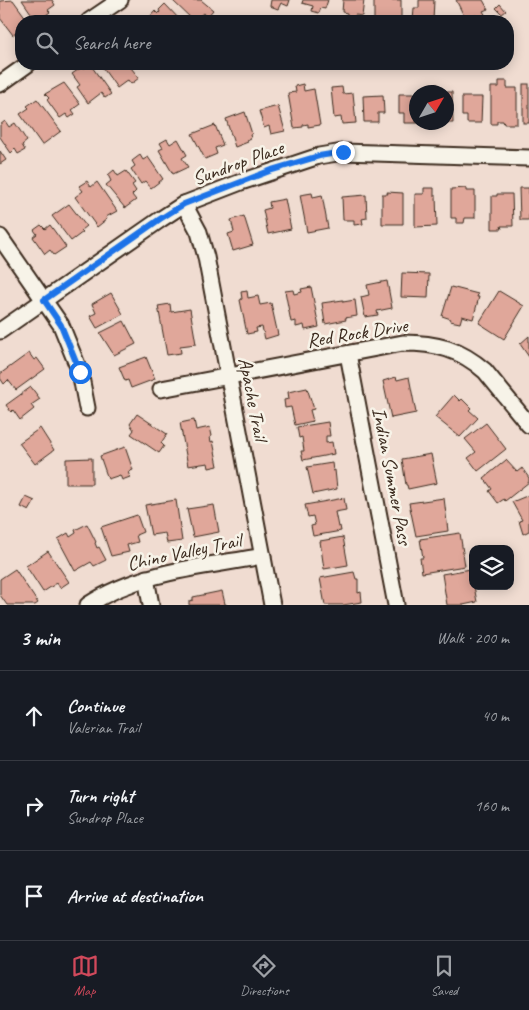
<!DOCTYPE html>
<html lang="en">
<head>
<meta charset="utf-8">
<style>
  body { margin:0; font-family:Caveat,sans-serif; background:#20242c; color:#f1f3f6 }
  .controls { position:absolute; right:15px; bottom:15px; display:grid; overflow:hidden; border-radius:10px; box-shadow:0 2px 12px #0003 }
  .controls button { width:45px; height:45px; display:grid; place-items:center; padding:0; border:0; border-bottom:1px solid #363941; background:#171b24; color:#f1f3f6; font:25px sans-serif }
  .compass { position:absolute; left:409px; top:85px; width:45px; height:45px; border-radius:50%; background:#171b24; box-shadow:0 2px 12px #0003; rotate:51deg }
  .stop { position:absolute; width:15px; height:15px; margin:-11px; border:4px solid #1a73e8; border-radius:50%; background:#fff }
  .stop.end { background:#1a73e8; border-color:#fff; box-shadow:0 1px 5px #0008 }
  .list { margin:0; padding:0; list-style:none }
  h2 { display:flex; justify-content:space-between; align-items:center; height:65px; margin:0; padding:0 20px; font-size:21px }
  h2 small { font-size:16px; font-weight:400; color:#9ea1a6 }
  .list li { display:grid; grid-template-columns:32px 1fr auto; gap:15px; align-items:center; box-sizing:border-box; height:90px; padding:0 20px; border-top:1px solid #363941 }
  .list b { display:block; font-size:19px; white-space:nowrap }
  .list p { margin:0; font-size:16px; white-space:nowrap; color:#9ea1a6 }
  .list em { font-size:16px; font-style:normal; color:#9ea1a6 }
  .icon { flex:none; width:28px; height:28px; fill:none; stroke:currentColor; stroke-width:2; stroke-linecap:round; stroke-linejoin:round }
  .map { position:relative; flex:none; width:529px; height:605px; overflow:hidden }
  .search { position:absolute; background:#171b24; box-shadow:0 2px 12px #0003; left:15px; right:15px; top:15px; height:55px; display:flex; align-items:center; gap:12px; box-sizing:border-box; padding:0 18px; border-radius:20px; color:#9ea1a6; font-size:19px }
  .sheet { height:335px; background:#171b24 }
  nav { display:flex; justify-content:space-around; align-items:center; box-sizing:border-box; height:70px; border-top:1px solid #363941; background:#171b24; font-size:14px; color:#9ea1a6 }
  nav a { display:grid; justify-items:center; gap:2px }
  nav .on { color:#d1495b }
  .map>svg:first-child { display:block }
  .building { fill:#e0a79a; stroke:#3b2a1e }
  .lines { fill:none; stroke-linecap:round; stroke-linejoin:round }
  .minor-casing { stroke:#3b2a1e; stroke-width:19 }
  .minor { stroke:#f7f3e8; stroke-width:15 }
  .route { stroke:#1a73e8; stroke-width:6 }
  .labels { text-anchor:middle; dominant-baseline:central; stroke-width:5; stroke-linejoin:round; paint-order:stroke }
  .street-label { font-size:20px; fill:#3b2a1e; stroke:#f7f3e8 }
</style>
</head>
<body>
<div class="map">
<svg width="529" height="605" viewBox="0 0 529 605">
  <rect width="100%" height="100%" fill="#f0dcd1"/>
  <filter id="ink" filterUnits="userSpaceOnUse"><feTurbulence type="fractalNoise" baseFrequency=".02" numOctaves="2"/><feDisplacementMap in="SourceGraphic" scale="10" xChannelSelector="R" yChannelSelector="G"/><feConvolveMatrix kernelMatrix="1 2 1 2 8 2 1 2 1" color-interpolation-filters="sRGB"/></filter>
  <g filter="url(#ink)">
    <g class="building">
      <path d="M13,0L26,18L20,22L21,29L13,35L0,18V1Z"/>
      <path d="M22,0H52L55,5L48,10L50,12L38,21L34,15L33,16Z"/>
      <path d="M172,0H201L213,10L207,17L203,13L194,21Z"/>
      <path d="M271,0H290L288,6L281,3L278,9L270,6Z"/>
      <path d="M303,0H328L325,9L321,8L319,13L312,11L313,6L302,3Z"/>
      <path d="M343,0H364L362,16L355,15V18L347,17V13L342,12Z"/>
      <rect x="374" y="0" width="27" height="21"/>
      <path d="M419,0H434L433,21H413L414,8H419Z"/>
      <path d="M456,0H483L488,9L483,11L486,16L479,20L476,15L466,20Z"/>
      <path d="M165,4L181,21H148L147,20L155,11L158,14L160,12L159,10Z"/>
      <path d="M500,4L506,11L502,14L496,8Z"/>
      <path d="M90,64L111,94L105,98L101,93L88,103L77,87L80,85L72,74L82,67L83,69Z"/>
      <path d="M100,64H128L139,78L131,84L128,80L117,88Z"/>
      <path d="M499,81H507V88H517V124H504L503,121H497V124H491V87H499Z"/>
      <path d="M64,83L80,104L72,110L75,114L69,118L66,114L60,118L47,100L49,98L45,94Z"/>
      <path d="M303,84L304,91L314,89L320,125L308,127V124L303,125V127L294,128L288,93L296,92L295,86Z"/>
      <path d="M438,84V92H452L453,123H429L446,122V92H428L429,85Z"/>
      <rect x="523" y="84" width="6" height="39"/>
      <path d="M342,87L343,94L353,93L356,123L342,124L341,117L334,118L331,88Z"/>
      <path d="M399,94H416V122L420,123H404V113H399Z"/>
      <path d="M383,95L384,113H378V122H364L363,96Z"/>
      <path d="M462,97H482L481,123H467V116H462Z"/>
      <path d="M37,99L61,131L42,145L20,114L29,108L27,106Z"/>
      <path d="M278,106L285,131L271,134L269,126L264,128L259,111Z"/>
      <path d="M245,112L252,134L250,135L251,138L247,140L248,142L235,147L226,119Z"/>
      <path d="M5,121L9,127L15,123L27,141L22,145L25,150L18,154L15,149L11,153L0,137V125Z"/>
      <path d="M215,125L223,145L215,148L217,154L205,159L192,134Z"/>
      <path d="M167,139L170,144L178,139L187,155L182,158L188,167L173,174L159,150L163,148L160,143Z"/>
      <path d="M0,151L6,160L0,164Z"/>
      <path d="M140,155L143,160L148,157L163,179L151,188L145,181L141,184L131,169L135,166L132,161Z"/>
      <path d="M114,170L118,176L126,171L135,183L132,185L136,191L132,195L136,200L125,208L106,185L111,181L108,175Z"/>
      <path d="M87,181L91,187L97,182L117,211L106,217L107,219L97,227L75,197L83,191L79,186Z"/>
      <path d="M424,188H434V196H436L437,226L415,227V194H424Z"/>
      <path d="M466,188V191H475V218H465L464,223H456V218H451V189Z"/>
      <path d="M519,188H529V220H520Z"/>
      <path d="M387,192L403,193V224H382V194H388Z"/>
      <path d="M312,193L313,197L322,195L328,228L307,232L300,195Z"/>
      <path d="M497,194H512L513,226H501L502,229H492V196H497Z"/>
      <path d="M366,195L367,218L362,219L363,224L354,225V220H343L342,197Z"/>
      <path d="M285,199L291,229L268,234L263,210L270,208L269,202Z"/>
      <path d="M69,204L86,226L81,230L83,232L71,241L52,216Z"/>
      <path d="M244,216L253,245L233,251L228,234L234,232L231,220Z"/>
      <path d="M41,225L45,229L50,225L66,247L54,255L50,250L45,254L33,237L37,234L34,230Z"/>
      <path d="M402,273L429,274L428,298L401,297Z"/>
      <path d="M387,281L392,308L377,311L378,315L365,317L361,297L369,295L367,285Z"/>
      <path d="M311,287L319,327L305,330L304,325L296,327V321L291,322L285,291L293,290L294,294L302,292L301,289Z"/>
      <path d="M451,287L478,294L477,297H479L473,319L462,316L460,323L450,321L451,319L442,316Z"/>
      <path d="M247,291L248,298L258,296L260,305L271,303L278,335L265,339L262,327L256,328L257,332L247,334L240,300L242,299L241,292Z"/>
      <path d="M499,291L524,306L504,339L479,323Z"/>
      <path d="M111,293L123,314L97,328L90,316L96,313L92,304Z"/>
      <path d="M343,300V302L355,300L357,316L345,318L346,320L325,324L322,303Z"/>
      <path d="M170,304L171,312L190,309L196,344L180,346L181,353L167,355L158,306Z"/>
      <path d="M124,321L136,344L114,355L100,333Z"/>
      <path d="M529,336V357L520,344Z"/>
      <path d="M29,353L34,360L37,358L45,369L16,390L8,380L4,384L0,378V374Z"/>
      <path d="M146,357L155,379L131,388L128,380L125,381L119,367Z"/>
      <path d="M396,377L397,380L409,377L416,413L391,418L383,381Z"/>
      <path d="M31,387L40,399L31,405L34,409L20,420L13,410L11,412L6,405Z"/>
      <path d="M307,388L314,409L310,410L313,421L295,425L291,407L285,408L284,400L289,399L288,392Z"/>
      <path d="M454,395L460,401L462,399L471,408L469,410L478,418L460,437L435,417Z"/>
      <path d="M137,414L167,434L161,443L164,446L159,453L131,434L134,430L130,424Z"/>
      <path d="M194,420L196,430L210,427L212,436L210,437L211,442L213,441L218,466L209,468L208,463L188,466L180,423Z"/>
      <path d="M328,422L330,436H326V443L332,442L334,454L303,460L301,451H304L302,437L299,438L297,427Z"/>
      <path d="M486,423L506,449L478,471L468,458L476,452L465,439Z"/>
      <path d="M40,428L54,450L35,464L19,443Z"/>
      <path d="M125,447L133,470L128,472L130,477L122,480L120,475L108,479L100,456Z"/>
      <path d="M431,454L437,483L408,489L407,485H406L402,459Z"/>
      <path d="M92,458V484H66V459Z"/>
      <path d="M506,460L517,472L522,468L529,478V482L505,501L504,499L498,503L489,491L492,489L484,478Z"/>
      <path d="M332,463L333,471L335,470L337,489L313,494L307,467Z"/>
      <path d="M529,495V531L523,534L519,521L522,520L512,502Z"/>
      <path d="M26,497L35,501L29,511L21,507Z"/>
      <path d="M344,498L346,510L335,512L338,527L340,526L341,531L313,536L311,526L315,525L313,516L308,517L305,505Z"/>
      <path d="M444,498L448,531L416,536L409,503Z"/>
      <path d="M176,500L182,541L167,543L165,533L151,535L145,505Z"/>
      <path d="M214,505L219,532L193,537L187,509Z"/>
      <path d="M137,515L143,532L136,535L138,542L127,545L129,552L111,556L101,527Z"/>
      <path d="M87,524L96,542L95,543L97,548L99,547L106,560L94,566L91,562L75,571L58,539L68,533L70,537L76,533L75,530Z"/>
      <path d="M460,533L465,566L422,573L420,558H423L420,539Z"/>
      <path d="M343,537L348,565L324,569L320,541Z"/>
      <path d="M48,551L69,582L60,588L57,583L43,592L26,566Z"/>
      <path d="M15,569L38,603L35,605H7L0,595V579Z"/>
      <path d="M471,569L473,586H474L477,602L463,605H447L442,574Z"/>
      <path d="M354,572L356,579H358V593L361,592L362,602L343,605H325L320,578Z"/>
      <path d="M222,591L225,604L227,605H189V601L193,600V597Z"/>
    </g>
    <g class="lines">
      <g class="minor-casing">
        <g id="minor">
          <path d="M89,21L120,0"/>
          <path d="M0,84L28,64"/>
          <path d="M184,204L199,232L206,257L272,605"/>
          <path d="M0,237L61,325L80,372L87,408"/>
          <path d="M0,331L161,219L184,204L241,182L319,156L343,152L529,158"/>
          <path d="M348,354L396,605"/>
          <path d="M161,389L403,343C436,343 460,349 485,371L529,425"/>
          <path d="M146,578L151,605"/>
          <path d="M88,605C139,571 204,567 263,556"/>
        </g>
      </g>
      <use href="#minor" class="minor"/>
    </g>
  </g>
  <g class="lines" filter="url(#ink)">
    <path class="route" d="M80,372L61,325L44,300L160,219L184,204L272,170L319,156L343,152"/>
  </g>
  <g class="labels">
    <g class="street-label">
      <text transform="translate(238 163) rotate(-20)">Sundrop Place</text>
      <text transform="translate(357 333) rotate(-9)">Red Rock Drive</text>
      <text transform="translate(253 399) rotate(79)">Apache Trail</text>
      <text transform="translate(392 476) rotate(79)">Indian Summer Pass</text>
      <text transform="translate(184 552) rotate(-12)">Chino Valley Trail</text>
    </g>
  </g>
</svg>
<div class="controls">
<button><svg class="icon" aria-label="layers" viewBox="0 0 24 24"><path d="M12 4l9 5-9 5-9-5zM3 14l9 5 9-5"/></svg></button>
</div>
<svg class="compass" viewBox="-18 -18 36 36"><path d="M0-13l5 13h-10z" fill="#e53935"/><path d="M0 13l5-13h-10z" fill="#9ea1a6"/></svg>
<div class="stop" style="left:80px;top:372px"></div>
<div class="stop end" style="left:343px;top:152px"></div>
<div class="search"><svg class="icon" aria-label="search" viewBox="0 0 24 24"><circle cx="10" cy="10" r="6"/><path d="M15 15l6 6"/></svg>Search here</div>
</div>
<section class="sheet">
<h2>3 min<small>Walk · 200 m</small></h2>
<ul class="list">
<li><svg class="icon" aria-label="ahead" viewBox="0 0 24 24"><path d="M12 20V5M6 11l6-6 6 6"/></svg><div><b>Continue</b><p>Valerian Trail</p></div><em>40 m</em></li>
<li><svg class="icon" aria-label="right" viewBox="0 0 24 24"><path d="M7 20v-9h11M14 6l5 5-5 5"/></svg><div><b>Turn right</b><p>Sundrop Place</p></div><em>160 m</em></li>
<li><svg class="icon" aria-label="arrive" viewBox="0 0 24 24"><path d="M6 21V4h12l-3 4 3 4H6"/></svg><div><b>Arrive at destination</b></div></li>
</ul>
</section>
<nav>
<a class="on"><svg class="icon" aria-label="map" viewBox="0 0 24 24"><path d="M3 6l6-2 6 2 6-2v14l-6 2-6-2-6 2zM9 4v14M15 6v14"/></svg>Map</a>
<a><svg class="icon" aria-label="directions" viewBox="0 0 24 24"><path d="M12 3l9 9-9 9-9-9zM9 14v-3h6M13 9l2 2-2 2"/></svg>Directions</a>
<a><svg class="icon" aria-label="saved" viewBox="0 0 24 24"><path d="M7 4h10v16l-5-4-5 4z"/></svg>Saved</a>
</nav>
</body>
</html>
